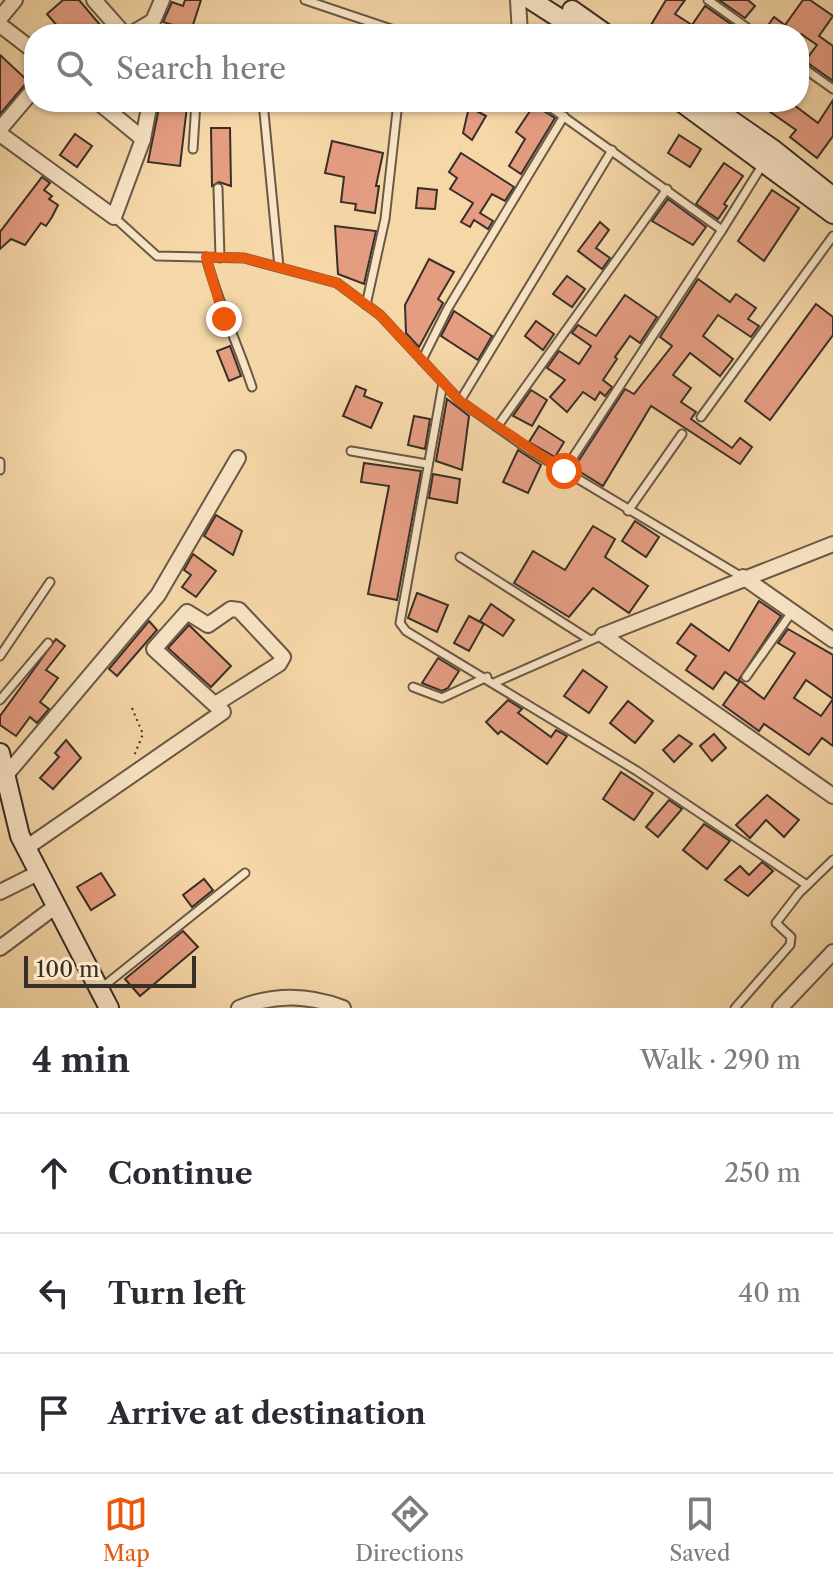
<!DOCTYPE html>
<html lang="en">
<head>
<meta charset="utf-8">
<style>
  body { margin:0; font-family:"Libre Caslon Text",serif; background:#f2f2f3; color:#2b2b33 }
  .scale { position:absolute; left:24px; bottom:20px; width:172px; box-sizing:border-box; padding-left:8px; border:4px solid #382f26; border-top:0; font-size:22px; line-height:28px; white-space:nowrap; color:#382f26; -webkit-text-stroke:6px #f9e5c6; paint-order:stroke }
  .stop { position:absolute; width:24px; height:24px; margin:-18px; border:6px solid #ea580c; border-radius:50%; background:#fff }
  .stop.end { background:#ea580c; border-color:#fff; box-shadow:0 2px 8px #0008 }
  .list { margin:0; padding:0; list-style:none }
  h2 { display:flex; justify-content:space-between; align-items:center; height:104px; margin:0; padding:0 32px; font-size:34px }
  h2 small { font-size:26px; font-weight:400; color:#7c7c81 }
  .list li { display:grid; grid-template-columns:52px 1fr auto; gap:24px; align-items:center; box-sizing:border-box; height:120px; padding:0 32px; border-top:2px solid #e1e1e2 }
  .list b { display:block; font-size:30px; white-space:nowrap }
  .list em { font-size:26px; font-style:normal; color:#7c7c81 }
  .icon { flex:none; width:44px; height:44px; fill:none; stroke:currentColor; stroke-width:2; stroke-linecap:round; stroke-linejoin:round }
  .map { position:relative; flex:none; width:833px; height:1008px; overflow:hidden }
  .search { position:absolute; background:#fff; box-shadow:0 2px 6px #0004; left:24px; right:24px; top:24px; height:88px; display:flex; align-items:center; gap:20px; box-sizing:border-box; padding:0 28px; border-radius:32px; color:#7c7c81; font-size:30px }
  .sheet { height:464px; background:#fff }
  nav { display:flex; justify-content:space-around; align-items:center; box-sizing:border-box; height:112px; border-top:2px solid #e1e1e2; background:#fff; font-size:22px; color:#7c7c81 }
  nav a { display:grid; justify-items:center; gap:4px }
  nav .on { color:#ea580c }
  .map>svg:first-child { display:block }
  .building { fill:#e59d82; stroke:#382f26; stroke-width:2; fill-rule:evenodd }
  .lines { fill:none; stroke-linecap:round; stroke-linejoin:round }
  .service-casing { stroke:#685946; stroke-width:11 }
  .minor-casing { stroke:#685946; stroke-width:18 }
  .secondary-casing { stroke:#382f26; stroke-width:22 }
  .path { stroke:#382f26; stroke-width:2; stroke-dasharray:2 4; stroke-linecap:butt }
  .service { stroke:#f9e5c6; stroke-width:7 }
  .minor { stroke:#f9e5c6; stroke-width:14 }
  .secondary { stroke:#f9e5c6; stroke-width:18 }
  .route { stroke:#ea580c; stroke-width:10 }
</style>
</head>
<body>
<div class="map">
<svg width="833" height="1008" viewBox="0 0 833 1008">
  <rect width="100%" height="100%" fill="#f6d7a8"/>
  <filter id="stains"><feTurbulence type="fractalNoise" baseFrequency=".0025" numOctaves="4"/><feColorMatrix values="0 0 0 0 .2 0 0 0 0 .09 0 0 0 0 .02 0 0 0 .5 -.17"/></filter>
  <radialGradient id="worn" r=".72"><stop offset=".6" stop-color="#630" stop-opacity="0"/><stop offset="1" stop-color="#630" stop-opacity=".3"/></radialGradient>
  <g class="building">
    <path d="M63,0H79L101,26L92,34H64L47,14Z"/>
    <path d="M185,0H201L191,31L163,22L172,2L183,6Z"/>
    <path d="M666,0H685L675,14L692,25L705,6L745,34H666L651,25Z"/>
    <path d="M719,0H748L755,6L745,18Z"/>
    <path d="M803,0H810L833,16L819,36L833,46V81L805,61L817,45L801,34H762L774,17L785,25Z"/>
    <path d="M0,55L28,81L0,114Z"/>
    <path d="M833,100V136L817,158L790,137L796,130L756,102H790L818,123Z"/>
    <path d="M160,103L187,106L180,166L148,162Z"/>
    <path d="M534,105L555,118L521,174L509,166L525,139L516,132Z"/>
    <path d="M469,107L486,116L472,140L463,133Z"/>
    <path d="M211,128H230L231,186L219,182L212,186Z"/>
    <path d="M75,134L92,146L77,167L60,155Z"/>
    <path d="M679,135L701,149L690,167L668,153Z"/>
    <path d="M332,141L383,153L376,186H379L375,213L355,210L356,204L341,202L344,177L325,173Z"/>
    <path d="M461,153L514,187L505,201L492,194L480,213L493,221L488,229L474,220L470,227L461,222L473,203L450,189L457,178L449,172Z"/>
    <path d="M724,163L743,176L724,204L727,206L718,219L696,204Z"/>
    <path d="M42,177L50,183L44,190L52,196L49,199L58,205L52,217L46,226L41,223L25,245L11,239L0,249V232Z"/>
    <path d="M418,188L437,190L435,209L416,208Z"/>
    <path d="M772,190L799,208L764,261L738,241Z"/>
    <path d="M668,199L706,227L693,245L652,221Z"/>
    <path d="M600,222L609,230L596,248L610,258L602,269L578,251Z"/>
    <path d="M335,226L376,231L364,284L338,274Z"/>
    <path d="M429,259L454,272L438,299L443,303L419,347L406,333L405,305Z"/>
    <path d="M567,276L585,289L572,307L553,294Z"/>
    <path d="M698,279L730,302L736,294L756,308L748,319L759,326L751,337L718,315L703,336L733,359L720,376L690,353L673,375L691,388L681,402L696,412L691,419L732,448L740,438L752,447L740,464L651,406L603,486L574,468L625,389L634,394L672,346L660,337Z"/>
    <path d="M625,295L657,317L640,343L630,336L615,357L617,359L603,380L612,387L605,396L600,392L595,400L583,392L567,412L550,397L565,380L547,368L559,351L579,364L591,346L572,333L578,325L596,336Z"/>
    <path d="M816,304L833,317V335L770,420L745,401Z"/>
    <path d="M454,311L492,336L478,360L441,336Z"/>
    <path d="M536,321L554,334L543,350L525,336Z"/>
    <path d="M230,346L241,376L229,381L217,351Z"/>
    <path d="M356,386L366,390L364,396L382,403L371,428L343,416Z"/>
    <path d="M531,390L547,400L532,426L513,416Z"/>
    <path d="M447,399L469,416L462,470L436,461Z"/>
    <path d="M414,416L430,419L425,449L408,445Z"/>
    <path d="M539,426L564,442L555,457L529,442Z"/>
    <path d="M518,450L541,465L528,493L503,482Z"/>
    <path d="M364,463L421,471L397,600L368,594L389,486L361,482Z"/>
    <path d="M433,474L460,479L457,503L429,498Z"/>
    <path d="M216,515L242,531L233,555L204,536Z"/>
    <path d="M635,521L659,537L646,557L622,541Z"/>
    <path d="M593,526L615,539L605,557L648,586L629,613L593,588L569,617L514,583L533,551L565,570Z"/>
    <path d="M193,554L216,571L196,597L182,587L191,575L184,570Z"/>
    <path d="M417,593L448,605L437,632L408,618Z"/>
    <path d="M759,601L781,616L738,681L725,672L713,689L686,670L696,656L677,643L691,624L729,651Z"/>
    <path d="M491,604L514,620L503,636L480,621Z"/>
    <path d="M469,616L484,624L469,651L454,643Z"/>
    <path d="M149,621L157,630L117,676L109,669Z"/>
    <path d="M189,625L231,666L211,687L168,648Z"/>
    <path d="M788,629L833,655V746L822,738L809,755L764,724L759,731L723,705L740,681L764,699L795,653L778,643ZM806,680L833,699L821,716L794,698Z"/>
    <path d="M56,639L65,646L46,670L58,678L40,702L49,709L37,723L30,717L16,736L0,725V716Z"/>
    <path d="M438,658L459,671L448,688L442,691L422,683Z"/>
    <path d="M583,670L607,687L589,713L564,696Z"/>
    <path d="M508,700L522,709L518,713L551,737L556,730L567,736L547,764L501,731L498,734L486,722Z"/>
    <path d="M628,701L653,721L635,743L610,723Z"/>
    <path d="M714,734L726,748L712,761L700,746Z"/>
    <path d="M679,735L692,744L674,762L663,750Z"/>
    <path d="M66,740L81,758L53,789L40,778L59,757L55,753Z"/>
    <path d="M621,772L653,793L634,820L603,799Z"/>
    <path d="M767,795L799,820L784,837L766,820L750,838L736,825Z"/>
    <path d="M669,800L682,809L658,837L646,827Z"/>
    <path d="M704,824L730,841L707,869L683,850Z"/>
    <path d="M762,862L773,871L748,896L725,880L740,866L749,875Z"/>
    <path d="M101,873L115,895L91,910L77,887Z"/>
    <path d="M204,879L213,890L192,907L183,895Z"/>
    <path d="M183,931L198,947L140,996L125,979Z"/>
  </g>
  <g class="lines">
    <g class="service-casing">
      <g id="service">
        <path d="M305,0L406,34"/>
        <path d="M708,0L756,34"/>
        <path d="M799,65L833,89"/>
        <path d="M263,102L279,267"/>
        <path d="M543,102L722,230L564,471"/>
        <path d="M193,149L196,102"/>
        <path d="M218,188L220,258"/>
        <path d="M114,217L157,256L244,258L337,283L380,315L460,401L528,449L742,577"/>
        <path d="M722,230L763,164"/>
        <path d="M206,257C218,303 237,342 252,387"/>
        <path d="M366,305L385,219L398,102"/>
        <path d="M422,360L448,308L564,116"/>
        <path d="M443,383L400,623L406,631L637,771L807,885"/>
        <path d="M460,401L612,150"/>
        <path d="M701,417L833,236"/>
        <path d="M497,427L667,189"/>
        <path d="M351,451L427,464"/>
        <path d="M0,462V470"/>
        <path d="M628,511L682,434"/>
        <path d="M460,557L590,640"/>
        <path d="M0,656L50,582"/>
        <path d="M746,677L792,612"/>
        <path d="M496,682L603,635"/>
        <path d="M413,687L442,698L487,677"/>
        <path d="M0,700L48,643"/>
        <path d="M100,989L245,873"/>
        <path d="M735,1008L790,945L791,937L776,923L799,893L833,860"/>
      </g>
    </g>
    <g class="minor-casing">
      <g id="minor">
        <path d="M94,0L124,34"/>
        <path d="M518,0L520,34"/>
        <path d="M0,18L15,0"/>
        <path d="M0,25L34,51"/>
        <path d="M131,34L153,21L162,0"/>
        <path d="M98,102L143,139L150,102"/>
        <path d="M0,129L34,89"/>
        <path d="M0,134L114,217L143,139"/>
        <path d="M743,577L833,640"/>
        <path d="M603,635L833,796"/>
        <path d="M603,635L833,544"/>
        <path d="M6,775L158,595L238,458"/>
        <path d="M26,848L223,712L154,649L187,612L208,625L231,609L239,610L283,657L279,664L217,703"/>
        <path d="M0,892L38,873"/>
        <path d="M0,948L56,906"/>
        <path d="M239,1008C274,994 307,994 343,1008"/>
        <path d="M780,1008L833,952"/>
      </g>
    </g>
    <g class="secondary-casing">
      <g id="secondary">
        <path d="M531,0L584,34"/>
        <path d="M572,10L606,34"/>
        <path d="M681,102L833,214"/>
        <path d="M705,102L774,150L833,197"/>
        <path d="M0,753L20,836L109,1008"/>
      </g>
    </g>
    <path class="path" d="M132,708L143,734L134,756"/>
    <use href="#service" class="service"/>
    <use href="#minor" class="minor"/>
    <use href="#secondary" class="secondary"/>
  </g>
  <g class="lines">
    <path class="route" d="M224,319L206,257L244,258L337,283L380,315L460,401L564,471"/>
  </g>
  <rect width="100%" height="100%" filter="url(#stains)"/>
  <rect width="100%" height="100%" fill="url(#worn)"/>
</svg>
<div class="scale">100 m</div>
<div class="stop" style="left:564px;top:471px"></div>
<div class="stop end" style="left:224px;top:319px"></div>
<div class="search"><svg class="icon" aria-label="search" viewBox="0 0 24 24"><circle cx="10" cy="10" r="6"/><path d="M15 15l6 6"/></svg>Search here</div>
</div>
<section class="sheet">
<h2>4 min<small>Walk · 290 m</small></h2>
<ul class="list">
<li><svg class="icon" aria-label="ahead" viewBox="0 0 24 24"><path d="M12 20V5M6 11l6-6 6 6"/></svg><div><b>Continue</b></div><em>250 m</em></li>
<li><svg class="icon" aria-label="left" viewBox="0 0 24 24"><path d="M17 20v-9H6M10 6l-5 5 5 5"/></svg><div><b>Turn left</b></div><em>40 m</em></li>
<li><svg class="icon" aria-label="arrive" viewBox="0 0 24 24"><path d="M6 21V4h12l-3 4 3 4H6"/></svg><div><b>Arrive at destination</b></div></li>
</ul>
</section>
<nav>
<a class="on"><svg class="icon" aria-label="map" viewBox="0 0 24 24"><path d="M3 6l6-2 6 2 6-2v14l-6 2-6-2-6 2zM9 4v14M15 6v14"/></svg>Map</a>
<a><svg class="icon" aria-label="directions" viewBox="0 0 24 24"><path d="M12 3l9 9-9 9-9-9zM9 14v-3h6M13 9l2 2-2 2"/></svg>Directions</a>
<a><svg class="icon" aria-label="saved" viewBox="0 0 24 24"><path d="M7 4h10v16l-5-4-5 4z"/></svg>Saved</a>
</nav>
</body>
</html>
